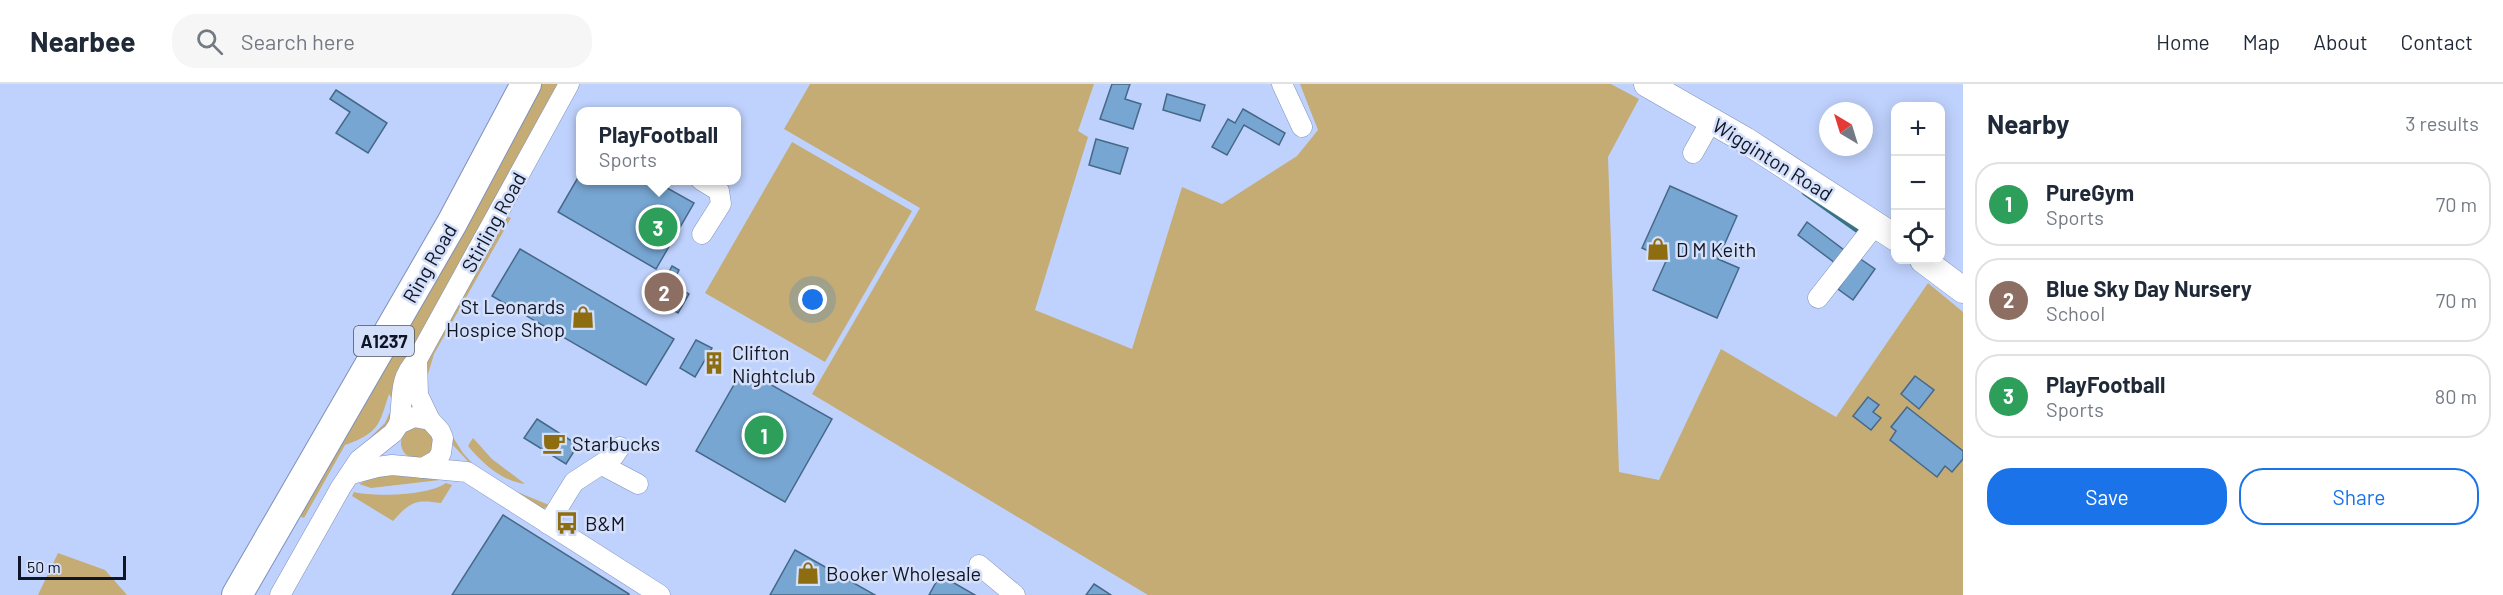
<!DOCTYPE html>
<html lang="en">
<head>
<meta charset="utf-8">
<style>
  body { margin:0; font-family:Barlow,sans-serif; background:#f6f6f7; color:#1f2937 }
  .controls { position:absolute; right:18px; top:18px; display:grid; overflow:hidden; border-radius:12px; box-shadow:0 3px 15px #0003 }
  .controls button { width:54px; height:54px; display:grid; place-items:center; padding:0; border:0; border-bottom:2px solid #e0e1e3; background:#fff; color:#1f2937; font:30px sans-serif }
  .compass { position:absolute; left:1819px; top:18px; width:54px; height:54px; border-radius:50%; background:#fff; box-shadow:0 3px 15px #0003; rotate:322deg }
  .scale { position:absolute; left:18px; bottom:15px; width:108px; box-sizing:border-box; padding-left:6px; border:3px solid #0f1524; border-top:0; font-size:16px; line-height:21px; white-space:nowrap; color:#0f1524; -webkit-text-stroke:4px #d4dffa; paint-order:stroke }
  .you { position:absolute; left:813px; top:216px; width:21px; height:21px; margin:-15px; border:4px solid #fff; border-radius:50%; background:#1a73e8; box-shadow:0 0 0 9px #1a73e833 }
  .badge { display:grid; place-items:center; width:39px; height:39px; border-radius:50%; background:#1a73e8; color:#fff; font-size:20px; font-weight:700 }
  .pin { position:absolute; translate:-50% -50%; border:3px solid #fff; box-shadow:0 2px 6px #0006 }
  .popup { position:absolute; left:576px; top:23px; width:165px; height:78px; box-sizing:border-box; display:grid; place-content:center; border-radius:12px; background:#fff; filter:drop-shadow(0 2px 4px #0005); font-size:20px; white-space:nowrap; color:#747a83 }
  .popup b { font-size:22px; color:#1f2937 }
  .popup::after { content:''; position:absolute; left:50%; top:100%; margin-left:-12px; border:12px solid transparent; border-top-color:#fff }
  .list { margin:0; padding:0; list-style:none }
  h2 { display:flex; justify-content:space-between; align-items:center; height:78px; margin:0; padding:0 24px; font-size:26px }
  h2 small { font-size:20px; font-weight:400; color:#747a83 }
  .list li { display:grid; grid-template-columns:39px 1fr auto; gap:18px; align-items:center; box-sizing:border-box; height:84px; margin:0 12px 12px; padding:0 12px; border:2px solid #e0e1e3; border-radius:24px }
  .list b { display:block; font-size:22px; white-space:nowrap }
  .list p { margin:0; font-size:20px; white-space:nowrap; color:#747a83 }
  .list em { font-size:20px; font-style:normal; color:#747a83 }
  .actions { display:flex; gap:12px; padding:18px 24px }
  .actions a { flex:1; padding:14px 0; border:2px solid #1a73e8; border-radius:24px; text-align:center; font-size:21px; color:#1a73e8 }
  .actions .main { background:#1a73e8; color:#fff }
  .icon { flex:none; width:33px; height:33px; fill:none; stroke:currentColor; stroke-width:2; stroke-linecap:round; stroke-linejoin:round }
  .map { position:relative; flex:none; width:1963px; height:511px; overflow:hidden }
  header { display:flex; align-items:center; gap:36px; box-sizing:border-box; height:84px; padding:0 30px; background:#fff; border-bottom:2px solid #e0e1e3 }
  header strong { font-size:28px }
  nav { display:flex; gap:33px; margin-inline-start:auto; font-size:21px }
  .search { width:420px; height:54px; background:#f6f6f7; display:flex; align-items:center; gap:15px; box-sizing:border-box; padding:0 21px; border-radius:24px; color:#747a83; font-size:22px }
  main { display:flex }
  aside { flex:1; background:#fff }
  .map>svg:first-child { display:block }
  .green { fill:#c4ac74 }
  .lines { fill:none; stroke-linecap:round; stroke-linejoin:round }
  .stream { stroke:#387480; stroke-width:4.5 }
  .building { fill:#77a6d2; stroke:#466888; stroke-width:1.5 }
  .minor-casing { stroke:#7f90b9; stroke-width:21 }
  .major-casing { stroke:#7f90b9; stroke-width:27 }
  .highway-casing { stroke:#7f90b9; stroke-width:32 }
  .minor { stroke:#fff; stroke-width:20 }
  .major { stroke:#fff; stroke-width:26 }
  .highway { stroke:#fff; stroke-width:30 }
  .labels { text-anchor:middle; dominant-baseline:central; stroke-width:5; stroke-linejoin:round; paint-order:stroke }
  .shield { fill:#d4dffa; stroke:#4a5264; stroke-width:1.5 }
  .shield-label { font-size:18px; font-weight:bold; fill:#0f1524 }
  .street-label { font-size:20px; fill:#0f1524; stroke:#d4dffa }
  .poi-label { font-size:20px; fill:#0f1524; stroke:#d4dffa; text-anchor:start }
</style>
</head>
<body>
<header>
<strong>Nearbee</strong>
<div class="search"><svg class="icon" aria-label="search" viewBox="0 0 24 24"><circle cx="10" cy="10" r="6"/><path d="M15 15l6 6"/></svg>Search here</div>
<nav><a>Home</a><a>Map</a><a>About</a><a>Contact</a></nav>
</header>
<main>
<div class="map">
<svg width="1963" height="511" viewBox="0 0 1963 511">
  <rect width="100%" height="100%" fill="#bfd2fd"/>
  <g class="green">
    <path d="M538,0H558L385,346L349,379L346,377L385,339L394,319L389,310C379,341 379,349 345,361L304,434L295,430Z"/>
    <path d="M810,0H1094L1078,47L1088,53L1035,226L1132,265L1182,103L1222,120L1297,72L1318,46L1300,0H1611L1639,15L1608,73L1619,388L1659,396L1721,265L1836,333L1928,199L1963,228V511H1148L812,310L920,124L784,45Z"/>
    <path d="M792,58L912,127L825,278L705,209Z"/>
    <path d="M506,132L511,134L434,270L428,290L427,306L437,328L463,369L479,387L515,407L549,421L542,426L478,388L452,360L431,328L423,289L430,269Z"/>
    <circle cx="417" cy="359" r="16"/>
    <path d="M473,354L492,375L525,400C502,397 483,380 468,362Z"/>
    <path d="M378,391L436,392L440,396L371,404L359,400Z"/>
    <path d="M446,399L452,401L441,419C415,415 410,418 393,437L352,412L354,408C375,413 427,412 446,399Z"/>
    <path d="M58,469L105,486L127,511H38Z"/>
  </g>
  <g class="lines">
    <path class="stream" d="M1804,109L1856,146"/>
  </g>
  <g class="building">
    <path d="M1112,0H1130L1125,15L1141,20L1133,45L1100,35Z"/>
    <path d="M336,6L387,39L368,69L336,49L350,28L330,15Z"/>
    <path d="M1167,10L1205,21L1200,37L1163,26Z"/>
    <path d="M1243,25L1285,49L1279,61L1244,41L1227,71L1212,63L1228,35L1235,39Z"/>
    <path d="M1096,55L1128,64L1120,90L1089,81Z"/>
    <path d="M580,90V96H653L694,119L656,185L558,128Z"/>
    <path d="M1670,102L1737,132L1718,175L1739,184L1717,234L1653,206L1667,175L1642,164Z"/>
    <path d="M1807,138L1844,166L1835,179L1798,151Z"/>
    <path d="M520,165L674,255L646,301L492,212Z"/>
    <path d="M1859,174L1875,185L1853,216L1838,205Z"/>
    <path d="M672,182L679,186L675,194L668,190Z"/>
    <path d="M657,191L689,210L678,229L645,210Z"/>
    <path d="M696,256L712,264L695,293L680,284Z"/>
    <path d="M712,273L721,278L716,286L708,281Z"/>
    <path d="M743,285L832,335L785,418L696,367Z"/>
    <path d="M1915,292L1934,306L1919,325L1901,310Z"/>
    <path d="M1868,313L1879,321L1873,328L1881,334L1871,346L1853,332Z"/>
    <path d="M1907,323L1963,367V375L1952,388L1945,382L1937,393L1890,356L1896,347L1891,343Z"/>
    <path d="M537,335L578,361L566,380L524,354Z"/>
    <path d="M503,431L629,510V511H452Z"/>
    <path d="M795,466L875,511H770Z"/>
    <path d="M940,491L975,511H929Z"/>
    <path d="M1094,500L1111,511H1086Z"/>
  </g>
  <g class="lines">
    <g class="minor-casing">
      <g id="minor">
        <path d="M1282,0L1302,43"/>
        <path d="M1693,69L1711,37"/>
        <path d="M701,96L719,107L721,120L702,150"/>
        <path d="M1818,214L1876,140"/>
        <path d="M417,276L418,311L430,336"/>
        <path d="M399,340C404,314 397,297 417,276L569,0"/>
        <path d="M602,381L638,400"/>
        <path d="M351,390L377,383L392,381L467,388L660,511"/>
        <path d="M548,440L574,398L614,372L620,363"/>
        <path d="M979,481L1015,511"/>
        <path d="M280,511L341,403L359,376L393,349L399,340L414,333L430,336L440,347L443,354L441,369L437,376L423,384"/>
      </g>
    </g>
    <g class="major-casing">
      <g id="major">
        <path d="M1647,0L1745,56L1896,154"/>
        <path d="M1923,176L1963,206"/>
      </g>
    </g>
    <g class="highway-casing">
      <path id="highway" d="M237,511L452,139L526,0"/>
    </g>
    <use href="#minor" class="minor"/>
    <use href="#major" class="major"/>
    <use href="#highway" class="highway"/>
  </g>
  <defs>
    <g id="shop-bare" transform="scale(1.8)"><path d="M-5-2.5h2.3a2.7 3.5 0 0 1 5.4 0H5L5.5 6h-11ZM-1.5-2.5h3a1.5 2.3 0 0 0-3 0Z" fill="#8d6d10" stroke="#d4dffa" stroke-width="2.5" paint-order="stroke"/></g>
    <g id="building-bare" transform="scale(1.8)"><path d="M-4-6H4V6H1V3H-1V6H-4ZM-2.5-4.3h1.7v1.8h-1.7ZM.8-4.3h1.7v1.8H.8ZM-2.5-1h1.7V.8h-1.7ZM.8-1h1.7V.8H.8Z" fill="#8d6d10" stroke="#d4dffa" stroke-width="2.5" paint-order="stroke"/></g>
    <g id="cafe-bare" transform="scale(1.8)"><path d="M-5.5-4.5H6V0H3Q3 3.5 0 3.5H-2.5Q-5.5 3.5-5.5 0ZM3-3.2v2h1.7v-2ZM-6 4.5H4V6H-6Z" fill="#8d6d10" stroke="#d4dffa" stroke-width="2.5" paint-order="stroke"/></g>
    <g id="bus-bare" transform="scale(1.8)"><path d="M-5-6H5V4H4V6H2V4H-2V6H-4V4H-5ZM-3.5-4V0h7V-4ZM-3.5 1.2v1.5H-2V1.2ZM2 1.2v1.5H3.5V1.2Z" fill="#8d6d10" stroke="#d4dffa" stroke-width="2.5" paint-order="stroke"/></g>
  </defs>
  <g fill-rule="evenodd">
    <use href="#shop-bare" x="1658" y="165"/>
    <use href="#shop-bare" x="583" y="233"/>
    <use href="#building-bare" x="714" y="279"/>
    <use href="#cafe-bare" x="554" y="359"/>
    <use href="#bus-bare" x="567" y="439"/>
    <use href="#shop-bare" x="808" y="489"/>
  </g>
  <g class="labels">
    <rect class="shield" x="354" y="242" width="60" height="30" rx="4.5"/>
    <g class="shield-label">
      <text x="384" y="257">A1237</text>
    </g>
    <g class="street-label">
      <text transform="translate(1773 75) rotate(32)">Wigginton Road</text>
      <text transform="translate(493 138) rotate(-61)">Stirling Road</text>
      <text transform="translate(429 179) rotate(-60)">Ring Road</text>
    </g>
    <g class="poi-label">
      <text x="1676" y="165">D M Keith</text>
      <text x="565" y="222" text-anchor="end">St Leonards<tspan x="565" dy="23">Hospice Shop</tspan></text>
      <text x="732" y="268">Clifton<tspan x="732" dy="23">Nightclub</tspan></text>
      <text x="572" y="359">Starbucks</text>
      <text x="585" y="439">B&amp;M</text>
      <text x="826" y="489">Booker Wholesale</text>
    </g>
  </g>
</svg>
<div class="controls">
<button>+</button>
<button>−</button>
<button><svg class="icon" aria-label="locate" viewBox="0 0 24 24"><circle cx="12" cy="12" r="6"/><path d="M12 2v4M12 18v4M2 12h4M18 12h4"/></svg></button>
</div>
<svg class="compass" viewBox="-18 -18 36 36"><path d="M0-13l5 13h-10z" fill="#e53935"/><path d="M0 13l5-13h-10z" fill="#747a83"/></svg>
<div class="scale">50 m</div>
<div class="you"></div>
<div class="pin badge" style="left:764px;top:351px;background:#2e9e5b">1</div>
<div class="pin badge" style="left:664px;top:208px;background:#8d6e63">2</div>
<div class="pin badge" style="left:658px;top:143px;background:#2e9e5b">3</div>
<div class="popup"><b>PlayFootball</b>Sports</div>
</div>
<aside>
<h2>Nearby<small>3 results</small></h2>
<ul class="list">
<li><span class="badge" style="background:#2e9e5b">1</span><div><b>PureGym</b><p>Sports</p></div><em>70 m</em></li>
<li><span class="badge" style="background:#8d6e63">2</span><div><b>Blue Sky Day Nursery</b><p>School</p></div><em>70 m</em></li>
<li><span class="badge" style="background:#2e9e5b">3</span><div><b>PlayFootball</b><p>Sports</p></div><em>80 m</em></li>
</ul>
<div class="actions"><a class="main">Save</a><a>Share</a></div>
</aside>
</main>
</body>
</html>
